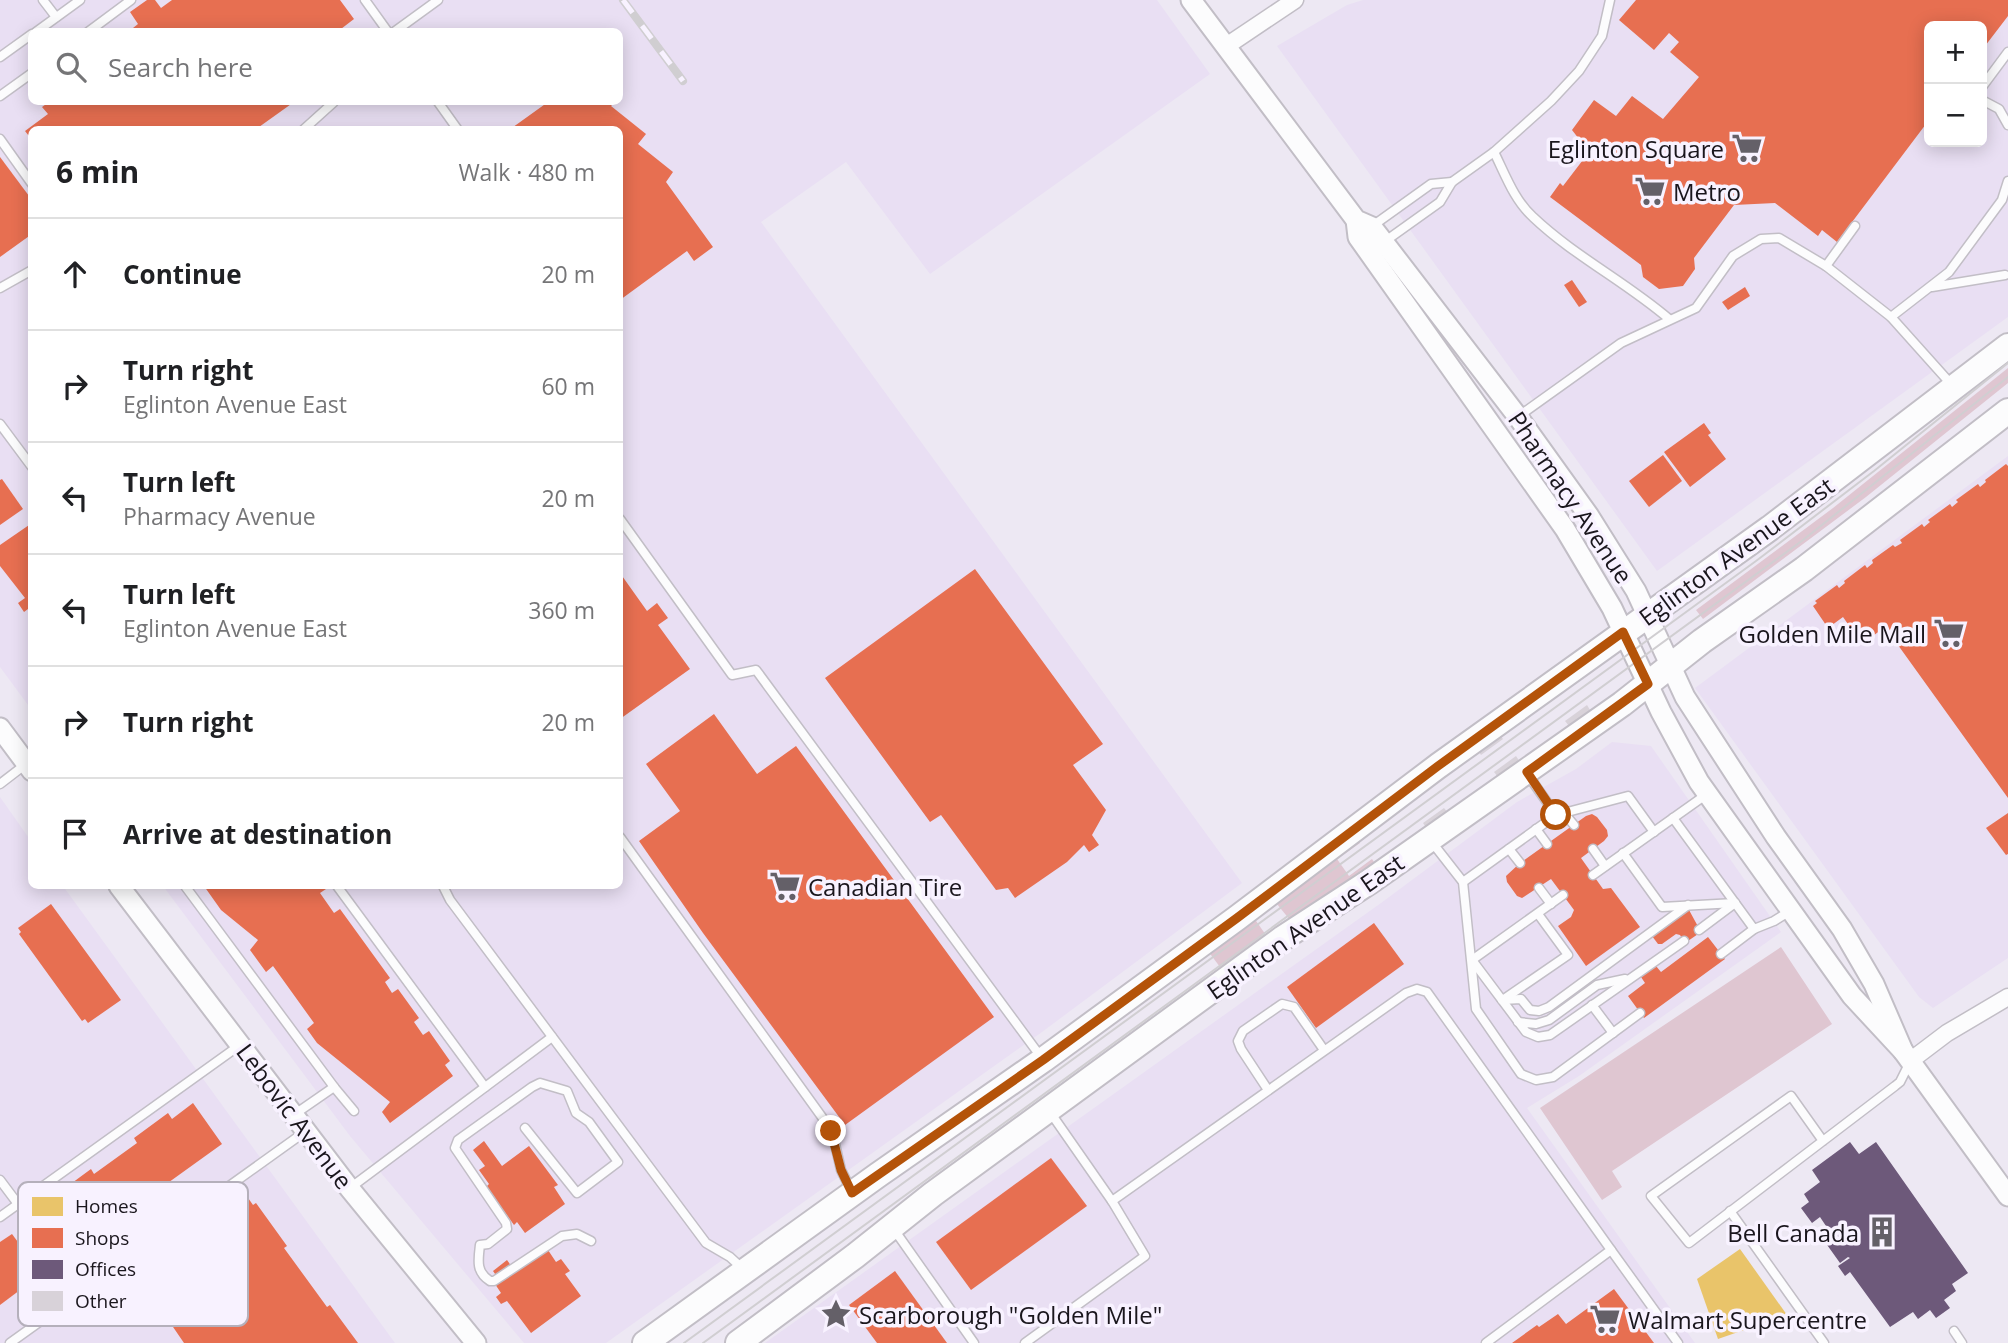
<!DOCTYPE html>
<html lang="en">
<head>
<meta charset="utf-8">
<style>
  body { margin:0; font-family:"Open Sans",sans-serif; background:#f2f2f2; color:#202124 }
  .controls { position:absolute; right:21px; top:21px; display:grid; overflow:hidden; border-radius:10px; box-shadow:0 4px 18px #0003 }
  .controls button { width:63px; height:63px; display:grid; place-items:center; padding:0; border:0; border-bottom:2px solid #e0e0e0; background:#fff; color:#202124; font:35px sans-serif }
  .stop { position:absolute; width:21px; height:21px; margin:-16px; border:5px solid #b45309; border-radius:50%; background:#fff }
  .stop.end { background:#b45309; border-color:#fff; box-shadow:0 2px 7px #0008 }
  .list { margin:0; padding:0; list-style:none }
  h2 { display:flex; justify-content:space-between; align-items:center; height:91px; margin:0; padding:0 28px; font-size:30px }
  h2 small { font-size:23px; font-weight:400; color:#757577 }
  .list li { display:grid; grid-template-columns:46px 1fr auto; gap:21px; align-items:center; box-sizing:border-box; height:112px; padding:0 28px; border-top:2px solid #e0e0e0 }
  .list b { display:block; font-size:26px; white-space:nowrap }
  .list p { margin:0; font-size:23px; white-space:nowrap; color:#757577 }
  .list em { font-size:23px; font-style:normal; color:#757577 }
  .icon { flex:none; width:38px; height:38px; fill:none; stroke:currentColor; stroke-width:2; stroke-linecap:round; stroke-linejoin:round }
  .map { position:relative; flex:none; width:2008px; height:1343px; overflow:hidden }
  .search { position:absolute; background:#fff; box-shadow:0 4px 18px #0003; left:28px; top:28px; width:595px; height:77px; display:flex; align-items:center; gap:18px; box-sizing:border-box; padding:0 24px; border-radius:10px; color:#757577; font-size:26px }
  .panel { position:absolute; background:#fff; box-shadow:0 4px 18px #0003; left:28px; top:126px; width:595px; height:763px; border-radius:10px }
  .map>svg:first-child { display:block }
  .built { fill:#e9dff3; fill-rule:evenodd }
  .green { fill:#dfc6d1 }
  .homes { fill:#e9c46a }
  .shops { fill:#e76f51 }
  .offices { fill:#6d597a }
  .building { fill:#d8d2d9 }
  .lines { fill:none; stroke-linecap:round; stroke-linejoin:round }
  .service-casing { stroke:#c2bec6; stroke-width:11 }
  .minor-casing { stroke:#c2bec6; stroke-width:19 }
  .tertiary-casing { stroke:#c2bec6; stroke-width:23 }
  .primary-casing { stroke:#c2bec6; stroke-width:28 }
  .service { stroke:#fcfcfd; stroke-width:8 }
  .minor { stroke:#fcfcfd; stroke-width:16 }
  .tertiary { stroke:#fcfcfd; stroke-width:19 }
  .primary { stroke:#fcfcfd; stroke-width:24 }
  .tram { stroke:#d0ced1; stroke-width:2 }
  .rail-casing { stroke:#d0ced1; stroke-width:8 }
  .rail { stroke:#f8f2ff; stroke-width:5; stroke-dasharray:16; stroke-linecap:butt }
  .route { stroke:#b45309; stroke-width:9 }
  .labels { text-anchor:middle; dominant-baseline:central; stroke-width:7; stroke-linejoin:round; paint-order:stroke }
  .poi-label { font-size:24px; fill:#1a161d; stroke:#f8f2ff; text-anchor:start }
  .street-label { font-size:24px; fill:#1a161d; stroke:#f8f2ff }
  .key { fill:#f8f2ff; stroke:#b5b0bb; stroke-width:2 }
  .key-label { font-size:19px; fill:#1a161d }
</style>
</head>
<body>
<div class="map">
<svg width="2008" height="1343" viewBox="0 0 2008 1343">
  <rect width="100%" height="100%" fill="#ede8f3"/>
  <g class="built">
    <path d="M0,0H1157L1210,74L930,274L846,162L761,222L1242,883L1042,1032L606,1343H524L350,1136L163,886H620V130H32L31,709L0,667ZM32,32H620V102H32Z"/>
    <path d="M1363,0H2008V317L1657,571L1277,46L1347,5ZM1929,26H1982V142H1929Z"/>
    <path d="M2008,456V958L1933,1008L1919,997L1695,688Z"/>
    <path d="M1612,742L1651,746L1781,932L1579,1076L1527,1108L1695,1343H765L1381,903L1517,802L1576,769Z"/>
    <path d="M0,797L31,841L32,886H63L395,1343H0Z"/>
  </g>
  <g class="green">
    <path d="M2008,368V383L1866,497L1703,619L1696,610L1833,508Z"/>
    <path d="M1355,837L1360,843L1337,859L1349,876L1372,859L1376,865L1290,920L1277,904L1336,860L1334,859Z"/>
    <path d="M1254,918L1268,938L1223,971L1208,951Z"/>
    <path d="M1781,947L1832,1024L1612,1171L1622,1187L1602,1200L1540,1108Z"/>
  </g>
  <path class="homes" d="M1740,1249L1787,1315L1718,1339L1697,1279Z"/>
  <g class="shops">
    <path d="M147,0H155L161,8L172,0H340L354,19L337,32H128L138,24L130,12Z"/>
    <path d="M1636,0H2008V16L1982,50V26H1929V120L1837,242L1822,230L1818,236L1775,203L1734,205L1694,258L1695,269L1683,286L1659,289L1643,277L1641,265L1550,197L1560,183L1563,186L1589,152L1572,130L1594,100L1616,116L1632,96L1663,119L1699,77L1670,52L1679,42L1669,33L1654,50L1619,20Z"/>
    <path d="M49,102H294L259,127L260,130H32V140L25,131L48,114L42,107Z"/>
    <path d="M548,102H615L611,106L646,134L638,144L673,172L666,182L713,247L694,261L687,251L620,300V130H509Z"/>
    <path d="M0,157L32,200V234L0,257Z"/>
    <path d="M1572,280L1587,302L1579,307L1564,285Z"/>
    <path d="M1745,287L1750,296L1728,310L1722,302Z"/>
    <path d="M1704,423L1711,433L1708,435L1726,459L1690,487L1664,452Z"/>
    <path d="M1663,455L1682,481L1649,507L1629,481Z"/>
    <path d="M2006,464L2008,466V798L1885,627L1862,644L1843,617L1828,628L1813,606L1817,603L1815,601L1837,585L1839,588L1845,583L1844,581L1865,565L1867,568L1873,563L1872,560L1893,545L1895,547L1902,543L1900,540L1922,524L1924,527L1930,522L1928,520L1950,504L1952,507L1958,502L1956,500L1978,484L1980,487L1986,482L1985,480Z"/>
    <path d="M2,479L23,509L0,525V480Z"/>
    <path d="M32,523V606L24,612L18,603L25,598L0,566V545Z"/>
    <path d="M975,569L1103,744L1073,765L1106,810L1092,835L1099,845L1089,852L1084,845L1067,862L1015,898L1008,888L996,890L941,815L930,822L825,678Z"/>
    <path d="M620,573L647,611L657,603L668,618L658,625L690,669L620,719Z"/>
    <path d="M714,714L757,774L796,746L994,1017L845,1125L703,933L639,841L680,811L646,764Z"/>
    <path d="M2008,813V854L2006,855L1986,828Z"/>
    <path d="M1592,814L1597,817L1607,830L1608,836L1604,841L1581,858L1603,889L1611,888L1640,927L1586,966L1558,926L1571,917L1574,910L1551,879L1522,898L1517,896L1507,882L1506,876L1520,863L1586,816Z"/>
    <path d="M204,886H323L326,889L320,893L334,913L340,909L390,978L385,982L392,993L398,989L419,1018L414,1022L423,1035L429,1031L450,1061L445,1065L453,1076L390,1123L382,1112L390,1102L317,1043L307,1029L314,1023L273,966L266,972L250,950L258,940L221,910Z"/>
    <path d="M51,904L121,1000L88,1023L85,1019L82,1021L19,934L21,932L18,928Z"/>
    <path d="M1684,910H1689L1701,932L1685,943L1680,935L1676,934L1662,944H1658L1652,936Z"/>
    <path d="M1374,923L1404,964L1316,1028L1287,987Z"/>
    <path d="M1708,937L1725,959L1644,1018L1628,996L1645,983L1641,977L1656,966L1661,972Z"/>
    <path d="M193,1103L222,1144L69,1254L40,1214L61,1199L57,1194L91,1169L94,1174L137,1143L134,1138L168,1113L172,1119Z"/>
    <path d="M484,1141L502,1166L529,1146L558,1185L554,1187L565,1204L525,1233L517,1222L514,1225L486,1187L489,1184L479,1170L485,1166L473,1150Z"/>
    <path d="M1051,1158L1087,1206L971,1290L936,1242Z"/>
    <path d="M239,1185L253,1205L256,1203L287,1246L284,1248L327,1307L330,1305L358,1343H184L171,1324L182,1316L139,1258L171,1234L168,1231L176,1225L178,1230Z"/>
    <path d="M12,1234L26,1253L20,1290L0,1305V1242Z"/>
    <path d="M546,1247L556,1262L561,1259L570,1271L565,1274L581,1296L531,1333L507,1301L501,1304L496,1297L501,1293L495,1284L500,1281L493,1271L507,1260L514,1270Z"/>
    <path d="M895,1271L947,1343H877L849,1305Z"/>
    <path d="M1614,1289L1654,1343H1512L1537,1325L1539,1327L1558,1314L1566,1324Z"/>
  </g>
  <path class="offices" d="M1850,1142L1859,1154L1876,1142L1968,1273L1952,1284L1956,1291L1944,1300L1950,1308L1936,1318L1930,1310L1918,1319L1913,1312L1890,1327L1850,1272L1845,1276L1838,1266L1850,1258L1848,1257L1840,1263L1820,1235L1828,1229L1820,1217L1812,1223L1801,1208L1809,1202L1804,1194L1820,1182L1812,1170Z"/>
  <g class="building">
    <path d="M1587,705L1590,710L1569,726L1565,721Z"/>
    <path d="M1498,733L1503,739L1481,755L1477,749Z"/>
    <path d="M1516,756L1520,762L1498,777L1494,772Z"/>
    <path d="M1444,808L1448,813L1427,829L1423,823Z"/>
  </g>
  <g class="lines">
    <g class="service-casing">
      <g id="service">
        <path d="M43,0L56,17"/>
        <path d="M365,0L388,32"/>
        <path d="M36,32L80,0"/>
        <path d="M88,32L131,0"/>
        <path d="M394,32L438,0"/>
        <path d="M0,57L32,34"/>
        <path d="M1982,87L2008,52"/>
        <path d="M0,96L32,73"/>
        <path d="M1982,100L1999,109L2008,125"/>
        <path d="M438,102L458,130"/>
        <path d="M303,130L334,102"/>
        <path d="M0,139L32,184"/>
        <path d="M1494,152C1505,174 1514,200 1533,217C1574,256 1626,282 1669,319"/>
        <path d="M1371,227L1431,184L1452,182"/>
        <path d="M1384,242L1440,202L1452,182L1494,152L1551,101L1579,71L1602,36L1610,0"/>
        <path d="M1826,266L1855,226"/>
        <path d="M1932,287L2005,275"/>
        <path d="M0,288L32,270"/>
        <path d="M1891,317L1949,272L2002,200L2008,181"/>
        <path d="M1519,416L1621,343L1696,308L1733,256L1761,239L1779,238L1826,266L1891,317L1951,384"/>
        <path d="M0,424L32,467"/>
        <path d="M620,519L732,675L756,670L1041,1057"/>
        <path d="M0,784L26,764"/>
        <path d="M1564,813L1574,825"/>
        <path d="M1556,815L1628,796L1654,832"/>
        <path d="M1673,818L1754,929L1774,921L1790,911"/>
        <path d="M1536,829L1547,844"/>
        <path d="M620,837L832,1131L841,1170L852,1192"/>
        <path d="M1431,841L1463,882L1476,1009L1521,1074L1536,1080L1553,1077L1640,1013"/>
        <path d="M1509,849L1520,863"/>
        <path d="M1593,849L1605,866"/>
        <path d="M1623,853L1662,907L1735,903"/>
        <path d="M1593,875L1707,794"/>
        <path d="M1463,882L1556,815L1528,775"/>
        <path d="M185,886L334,1087L295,1114"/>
        <path d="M337,886L485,1087"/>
        <path d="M443,886L450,900L706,1243L730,1257L744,1270"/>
        <path d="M1539,888L1551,904"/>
        <path d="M1699,930L1735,903"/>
        <path d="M1721,954L1754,929"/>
        <path d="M1472,960L1526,1032L1538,1037L1550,1035L1684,941"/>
        <path d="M1472,960L1563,895"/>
        <path d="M1504,999L1568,955L1538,914"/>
        <path d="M1502,1000L1521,999L1530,1010L1539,1011L1549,1007L1688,905"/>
        <path d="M1592,1005L1613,1033"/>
        <path d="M1518,1022L1536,1024L1549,1020L1597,985L1625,979"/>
        <path d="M334,1087L354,1111"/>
        <path d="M1268,1090L1241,1049L1238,1041L1243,1031L1282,1004L1294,1007L1324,1050"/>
        <path d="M1050,1112L1112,1201"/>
        <path d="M525,1128L577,1193L618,1162L589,1122L576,1113L567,1091L540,1083L532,1087L458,1140L455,1148L506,1223L507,1229L488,1244L480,1245C478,1261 476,1272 490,1281H494L562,1236L577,1234L591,1241"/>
        <path d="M1823,1141L1791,1096L1651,1196L1689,1243C1758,1191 1826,1138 1895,1086L1900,1082L1910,1062"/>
        <path d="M0,1180L18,1204"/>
        <path d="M350,1188L552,1037"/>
        <path d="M1730,1211L1824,1343"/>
        <path d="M0,1217L240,1045"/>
        <path d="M893,1228L974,1343"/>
        <path d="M1611,1250L1678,1343"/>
        <path d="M1954,1331L1962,1343"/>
        <path d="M10,1343L306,1131"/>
        <path d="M1025,1343L1145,1256L1112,1201L1406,993L1417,989L1427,992L1611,1250L1486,1343"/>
      </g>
    </g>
    <g class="minor-casing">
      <g id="minor">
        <path d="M1225,47L1295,0"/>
        <path d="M1910,1061L1947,1033L2008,997"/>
      </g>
    </g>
    <g class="tertiary-casing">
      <g id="tertiary">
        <path d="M1191,0L1356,220L1372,227L1518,417L1589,516L1636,591L1685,697L1776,837L1842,929L1874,984L1903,1051"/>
        <path d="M1356,220L1358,237L1565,529L1612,608L1661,712L1699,782L1852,996L1903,1051L2008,1196"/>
        <path d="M0,728L32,771"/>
        <path d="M119,886L350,1189L476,1343"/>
      </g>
    </g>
    <g class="primary-casing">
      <g id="primary">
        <path d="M645,1343L878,1175L1043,1060L1237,918L1438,766L1770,528L2008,346"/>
        <path d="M738,1343L855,1256L933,1194L1283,938L1369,882L1622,704L1702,641L1804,569L2008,411"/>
      </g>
    </g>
    <use href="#service" class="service"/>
    <use href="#minor" class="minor"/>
    <use href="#tertiary" class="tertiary"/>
    <use href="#primary" class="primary"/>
    <g class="tram">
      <path d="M684,1343L1756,561L1874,471L2008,363"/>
      <path d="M703,1343L1803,540L2008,377"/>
    </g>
    <g class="rail-casing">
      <path id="rail" d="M623,0L683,81"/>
    </g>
    <use href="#rail" class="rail"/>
  </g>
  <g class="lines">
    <path class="route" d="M831,1131L841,1170L852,1193L1043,1060L1237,918L1438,766L1623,632L1648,684L1527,772L1556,815"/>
  </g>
  <defs>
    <g id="supermarket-bare" transform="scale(2.415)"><path d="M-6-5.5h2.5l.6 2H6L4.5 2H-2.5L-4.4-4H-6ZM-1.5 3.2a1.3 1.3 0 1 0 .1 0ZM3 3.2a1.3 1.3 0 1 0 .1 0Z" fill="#646068" stroke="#f8f2ff" stroke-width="2.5" paint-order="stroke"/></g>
    <g id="building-bare" transform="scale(2.415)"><path d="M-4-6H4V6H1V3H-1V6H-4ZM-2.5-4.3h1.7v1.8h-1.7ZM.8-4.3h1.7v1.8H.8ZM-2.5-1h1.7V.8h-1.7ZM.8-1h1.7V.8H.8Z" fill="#646068" stroke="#f8f2ff" stroke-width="2.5" paint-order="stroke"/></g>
    <g id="sight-bare" transform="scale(2.415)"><path d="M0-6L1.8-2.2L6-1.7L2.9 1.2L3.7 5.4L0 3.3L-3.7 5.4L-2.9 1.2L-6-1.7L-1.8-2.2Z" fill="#646068" stroke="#f8f2ff" stroke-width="2.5" paint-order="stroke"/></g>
  </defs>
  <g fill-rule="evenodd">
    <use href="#supermarket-bare" x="1747" y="148"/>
    <use href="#supermarket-bare" x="1650" y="191"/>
    <use href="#supermarket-bare" x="1949" y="633"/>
    <use href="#supermarket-bare" x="785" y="886"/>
    <use href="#building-bare" x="1882" y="1232"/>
    <use href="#sight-bare" x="836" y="1314"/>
    <use href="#supermarket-bare" x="1605" y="1319"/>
  </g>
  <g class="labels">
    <g class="poi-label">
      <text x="1724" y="148" text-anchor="end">Eglinton Square</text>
      <text x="1673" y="191">Metro</text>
      <text x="1926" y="633" text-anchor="end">Golden Mile Mall</text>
      <text x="808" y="886">Canadian Tire</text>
      <text x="1859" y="1232" text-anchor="end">Bell Canada</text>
      <text x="859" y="1314">Scarborough "Golden Mile"</text>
      <text x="1628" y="1319">Walmart Supercentre</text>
    </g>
    <g class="street-label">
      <text transform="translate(1571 497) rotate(56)">Pharmacy Avenue</text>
      <text transform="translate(1736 551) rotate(-36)">Eglinton Avenue East</text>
      <text transform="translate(1305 926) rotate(-35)">Eglinton Avenue East</text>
      <text transform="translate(295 1116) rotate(53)">Lebovic Avenue</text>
    </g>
  </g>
  <rect x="18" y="1182" width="230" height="144" rx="10" class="key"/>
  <rect x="32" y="1197" width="31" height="19" fill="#e9c46a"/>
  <rect x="32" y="1228" width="31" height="20" fill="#e76f51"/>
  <rect x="32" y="1260" width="31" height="19" fill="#6d597a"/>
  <rect x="32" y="1291" width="31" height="20" fill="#d8d2d9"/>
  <g class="key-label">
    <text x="75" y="1213">Homes</text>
    <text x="75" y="1245">Shops</text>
    <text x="75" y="1276">Offices</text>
    <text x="75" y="1308">Other</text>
  </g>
</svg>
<div class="controls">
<button>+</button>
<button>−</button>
</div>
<div class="stop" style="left:1556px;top:815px"></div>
<div class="stop end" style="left:831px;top:1131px"></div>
<div class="search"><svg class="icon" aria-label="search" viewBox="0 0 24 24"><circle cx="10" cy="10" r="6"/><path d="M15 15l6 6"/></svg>Search here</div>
<section class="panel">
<h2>6 min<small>Walk · 480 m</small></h2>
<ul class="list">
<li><svg class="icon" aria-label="ahead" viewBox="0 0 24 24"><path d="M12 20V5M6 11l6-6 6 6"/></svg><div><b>Continue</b></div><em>20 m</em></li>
<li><svg class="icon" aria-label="right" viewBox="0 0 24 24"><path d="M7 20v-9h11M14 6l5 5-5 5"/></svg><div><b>Turn right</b><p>Eglinton Avenue East</p></div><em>60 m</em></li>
<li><svg class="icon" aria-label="left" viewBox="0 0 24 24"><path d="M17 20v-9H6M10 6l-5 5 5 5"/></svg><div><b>Turn left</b><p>Pharmacy Avenue</p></div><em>20 m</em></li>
<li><svg class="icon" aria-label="left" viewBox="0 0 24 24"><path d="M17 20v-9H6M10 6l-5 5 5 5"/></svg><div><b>Turn left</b><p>Eglinton Avenue East</p></div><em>360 m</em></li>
<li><svg class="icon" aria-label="right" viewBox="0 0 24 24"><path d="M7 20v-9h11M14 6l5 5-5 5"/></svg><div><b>Turn right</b></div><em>20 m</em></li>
<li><svg class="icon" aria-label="arrive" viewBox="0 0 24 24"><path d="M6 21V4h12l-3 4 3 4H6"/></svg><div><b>Arrive at destination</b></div></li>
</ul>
</section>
</div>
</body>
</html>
